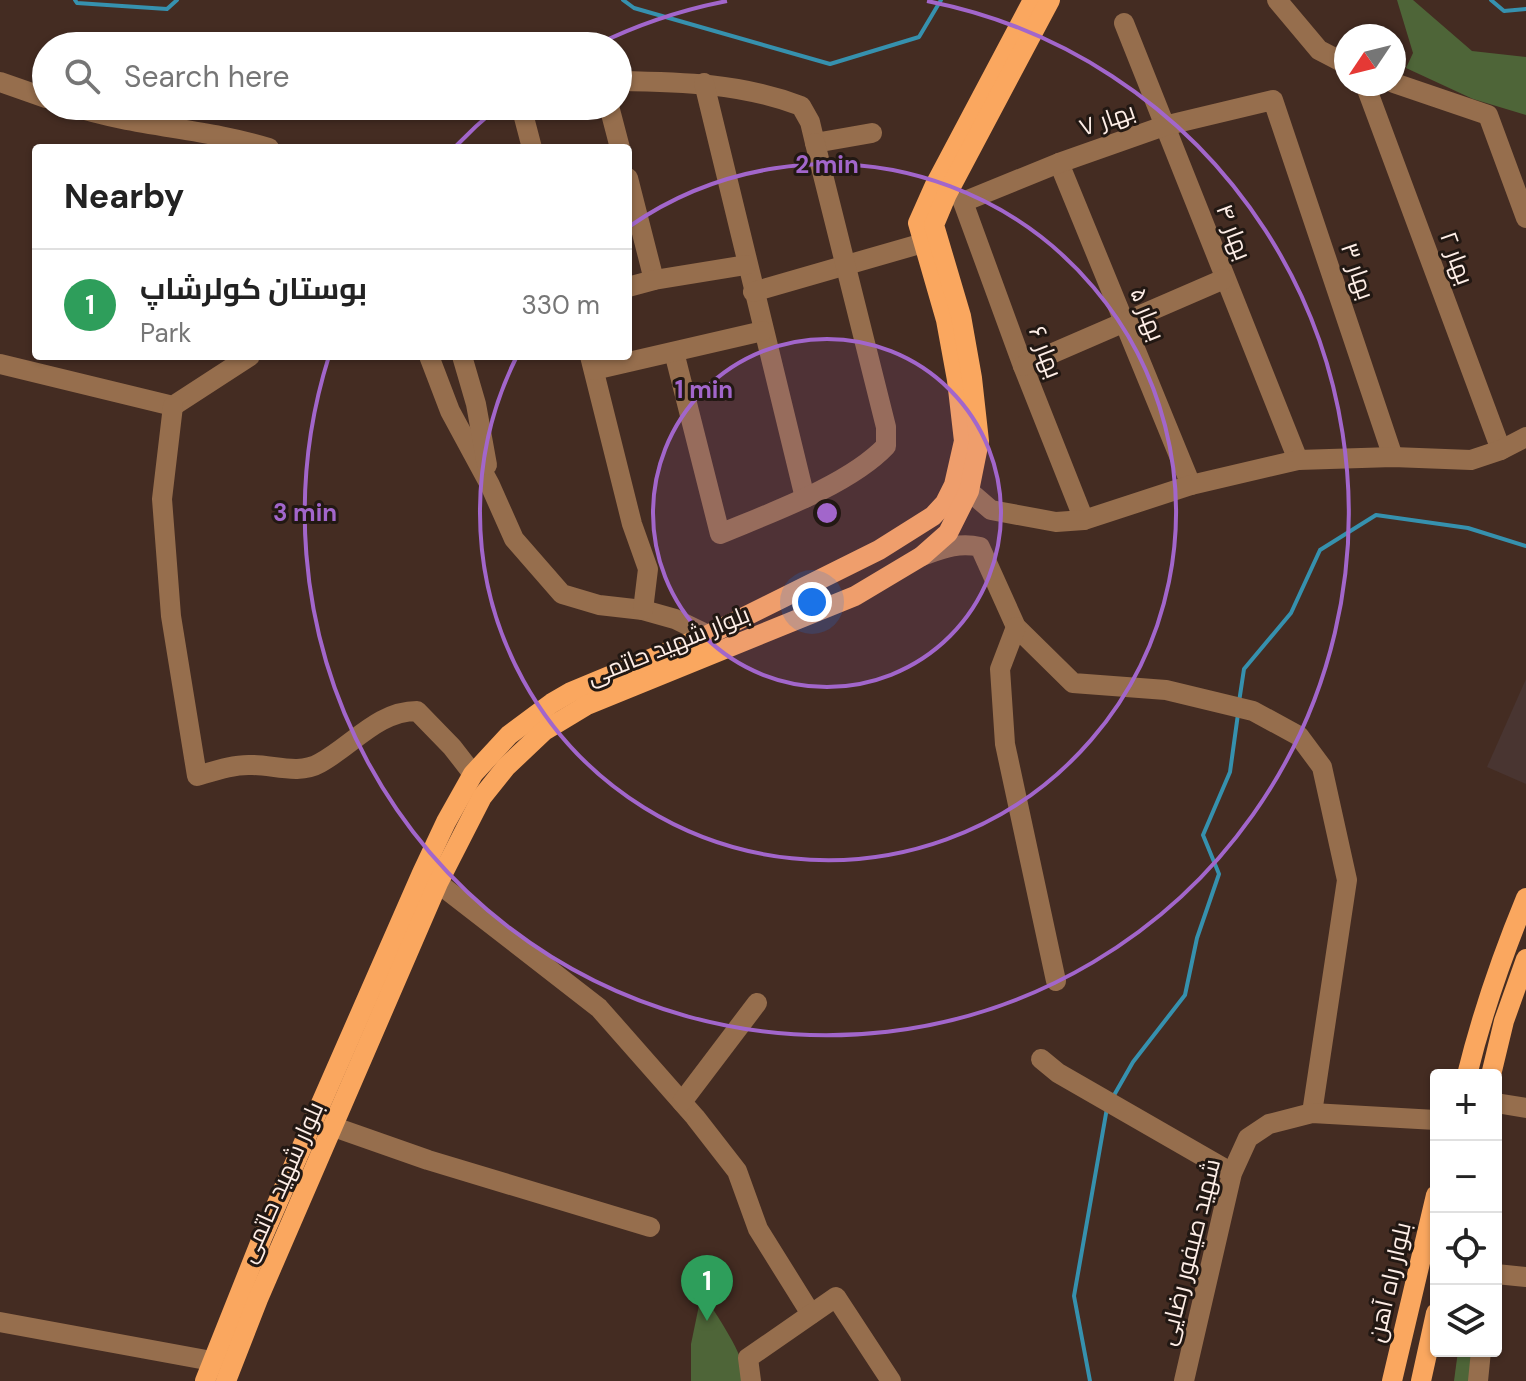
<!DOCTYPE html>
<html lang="en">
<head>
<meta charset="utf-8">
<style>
  body { margin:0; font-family:"DM Sans",Cairo,sans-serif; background:#f6f6f6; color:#222 }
  .controls { position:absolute; right:24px; bottom:24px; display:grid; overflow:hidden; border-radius:8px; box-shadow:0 2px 6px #0004 }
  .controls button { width:72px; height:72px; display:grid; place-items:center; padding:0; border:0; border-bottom:2px solid #e0e0e0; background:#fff; color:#222; font:40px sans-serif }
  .compass { position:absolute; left:1334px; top:24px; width:72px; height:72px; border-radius:50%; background:#fff; box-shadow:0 2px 6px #0004; rotate:235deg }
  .you { position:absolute; left:812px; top:602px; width:28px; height:28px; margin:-20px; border:6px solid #fff; border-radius:50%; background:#1a73e8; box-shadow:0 0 0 12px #1a73e833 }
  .badge { display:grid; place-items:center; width:52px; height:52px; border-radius:50%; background:#1a73e8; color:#fff; font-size:26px; font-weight:700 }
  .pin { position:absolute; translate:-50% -66px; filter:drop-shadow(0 2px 4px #0008) }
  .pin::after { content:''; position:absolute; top:42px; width:28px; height:24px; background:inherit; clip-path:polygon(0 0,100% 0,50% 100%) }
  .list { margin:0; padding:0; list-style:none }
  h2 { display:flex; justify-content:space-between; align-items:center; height:104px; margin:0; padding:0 32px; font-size:34px }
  h2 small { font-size:26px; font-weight:400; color:#767676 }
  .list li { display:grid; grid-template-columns:52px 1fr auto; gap:24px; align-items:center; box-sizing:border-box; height:112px; padding:0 32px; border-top:2px solid #e0e0e0 }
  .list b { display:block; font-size:30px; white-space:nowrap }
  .list p { margin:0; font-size:26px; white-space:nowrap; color:#767676 }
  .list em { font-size:26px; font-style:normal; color:#767676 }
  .icon { flex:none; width:44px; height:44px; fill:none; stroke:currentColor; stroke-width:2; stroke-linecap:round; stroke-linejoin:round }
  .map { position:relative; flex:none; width:1526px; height:1381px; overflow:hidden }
  .search { position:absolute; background:#fff; box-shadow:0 2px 6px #0004; left:32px; top:32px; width:600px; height:88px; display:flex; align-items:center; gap:20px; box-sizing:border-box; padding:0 28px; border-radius:44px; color:#767676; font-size:30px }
  .panel { position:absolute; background:#fff; box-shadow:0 2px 6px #0004; left:32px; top:144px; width:600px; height:216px; border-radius:8px }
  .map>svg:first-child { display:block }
  .commercial { fill:#493531 }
  .green { fill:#4e6538 }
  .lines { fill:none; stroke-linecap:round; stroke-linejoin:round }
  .stream { stroke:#3691ae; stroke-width:4 }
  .minor { stroke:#966e4d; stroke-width:20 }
  .major { stroke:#faa75f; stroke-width:20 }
  .ring { fill:none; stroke:#a266cb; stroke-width:4 }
  .labels { text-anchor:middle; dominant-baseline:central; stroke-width:6; stroke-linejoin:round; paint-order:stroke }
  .street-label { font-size:24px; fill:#feeee7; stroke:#221813 }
  .centre { fill:#a266cb; stroke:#221813; stroke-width:4 }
  .ring-label { font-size:24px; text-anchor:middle; font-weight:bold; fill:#a266cb; stroke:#221813; stroke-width:6; stroke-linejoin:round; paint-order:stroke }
</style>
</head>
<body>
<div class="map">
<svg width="1526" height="1381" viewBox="0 0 1526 1381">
  <rect width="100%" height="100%" fill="#442c22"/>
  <path class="commercial" d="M1526,679V784L1487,767Z"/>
  <g class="green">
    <path d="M1397,0H1413L1472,51L1526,57V115L1473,99L1406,68L1413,53Z"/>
    <path d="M702,1291C716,1316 745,1353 746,1381H691V1344Z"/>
    <path d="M1458,1351H1477L1474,1381H1454Z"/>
  </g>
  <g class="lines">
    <g class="stream">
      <path d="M75,0L77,3L167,9L177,0"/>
      <path d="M623,0L634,8L830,64L919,37L941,0"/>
      <path d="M1491,0L1504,11L1526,9"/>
      <path d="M1239,702L1244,669L1291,613L1320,550L1376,515L1468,528L1526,546"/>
      <path d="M1113,1097L1133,1062L1185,995L1197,938L1219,874L1203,835L1230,772L1238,714"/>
      <path d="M1090,1381L1074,1296L1107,1108"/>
    </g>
    <g class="minor">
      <path d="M1277,0L1319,50L1346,64"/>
      <path d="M1124,23L1298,460"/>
      <path d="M618,81C682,82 740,83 801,106L810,122L815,143L872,133"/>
      <path d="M0,82L46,98"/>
      <path d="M704,83L805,498"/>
      <path d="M1394,83L1488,115L1526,218"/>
      <path d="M1365,84L1501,450"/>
      <path d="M72,106C136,127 204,128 269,148"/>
      <path d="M521,106L532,148"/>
      <path d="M609,106L620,148"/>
      <path d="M1059,163L1191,485"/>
      <path d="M628,178L654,280"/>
      <path d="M963,202L1059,163L1164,126L1273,100L1393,457"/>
      <path d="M963,202L1023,366L1084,520"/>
      <path d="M628,287L654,280L746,265"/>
      <path d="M753,292L923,243"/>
      <path d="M674,352L720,534C770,513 849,485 886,446V427L815,143"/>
      <path d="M429,356L450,411L490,485L514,539L562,594L599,605L643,610L675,619L708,635"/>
      <path d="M462,356L476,404L487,465"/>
      <path d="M590,356L632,524L648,569L643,610"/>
      <path d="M0,364L173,406L250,356"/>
      <path d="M1023,366L1224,279"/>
      <path d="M594,370L763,331"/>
      <path d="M173,406L162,499L171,616L197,776C214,771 234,764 252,765C274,765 299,775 320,763C353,745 378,711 417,711L452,747L473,774"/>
      <path d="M969,491L991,510L1056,522L1084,520L1191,485L1298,460L1393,457L1471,460L1501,450L1526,437"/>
      <path d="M922,556C942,549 958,542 980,547L1016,627L1073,683L1166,690L1253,711L1299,736L1322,767L1347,880L1312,1113"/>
      <path d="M1016,627L1000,669L1005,744L1056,981"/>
      <path d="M424,874L438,883L599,1008L695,1117L737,1171L758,1229L811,1314"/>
      <path d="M1041,1059L1058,1073L1232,1173"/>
      <path d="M682,1102L757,1003"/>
      <path d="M1496,1103L1526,1108"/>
      <path d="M334,1127L428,1160L650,1227"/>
      <path d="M1496,1274L1526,1277"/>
      <path d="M0,1322L228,1364"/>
      <path d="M751,1381L748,1358L836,1297L891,1381"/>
      <path d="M1184,1381L1232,1173L1248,1138L1269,1124L1312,1113L1436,1120"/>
      <path d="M1478,1381L1481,1351"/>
    </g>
    <g class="major">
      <path d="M1467,1075C1482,1014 1502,956 1526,898"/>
      <path d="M1491,1075L1504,1021L1526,959"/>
      <path d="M205,1381L262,1238L422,873L446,822L473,774L509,735L552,703L571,692L708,635L879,550L933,516L945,503L954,485L964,441L957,380L946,320L918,223L934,187L1033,0"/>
      <path d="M226,1381L258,1299L438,883L482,797L506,767L544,731L587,705L855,596L922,556L948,533L969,491L979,441L972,378L961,316L934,225L947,194L1050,0"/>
      <path d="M1392,1381L1436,1195"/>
      <path d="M1421,1381L1436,1313"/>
    </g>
  </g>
  <circle cx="827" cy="513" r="174" fill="#a266cb" fill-opacity=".12"/>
  <g class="ring">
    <circle cx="827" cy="513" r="174"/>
    <path d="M630 226A348 348 0 1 1 516 358"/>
    <path d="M455 147A522 522 0 0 1 498 107M594 46A522 522 0 0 1 727 1M927 1A522 522 0 1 1 329 356"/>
  </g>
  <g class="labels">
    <g class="street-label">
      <text transform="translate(1107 119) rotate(-19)">بهار ۷</text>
      <text transform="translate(1234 232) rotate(69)">بهار ۴</text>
      <text transform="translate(1457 258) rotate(70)">بهار ۲</text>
      <text transform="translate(1358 271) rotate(71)">بهار ۳</text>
      <text transform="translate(1148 314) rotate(68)">بهار ۵</text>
      <text transform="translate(1046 352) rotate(69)">بهار ۶</text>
      <text transform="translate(668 645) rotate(-22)">بلوار شهید حاتمی</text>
      <text transform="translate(281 1182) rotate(-66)">بلوار شهید حاتمی</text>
      <text transform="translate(1189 1252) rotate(-76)">شهید صیفور رضایی</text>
      <text transform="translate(1389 1282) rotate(-77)">بلوار راه آهن</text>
    </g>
  </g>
  <circle cx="827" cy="513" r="12" class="centre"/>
  <g class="ring-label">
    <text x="827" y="173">2 min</text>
    <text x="704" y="398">1 min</text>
    <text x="305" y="521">3 min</text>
  </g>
</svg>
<div class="controls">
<button>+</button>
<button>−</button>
<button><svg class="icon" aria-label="locate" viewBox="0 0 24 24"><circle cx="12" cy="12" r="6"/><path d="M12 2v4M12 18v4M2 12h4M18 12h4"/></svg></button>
<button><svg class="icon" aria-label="layers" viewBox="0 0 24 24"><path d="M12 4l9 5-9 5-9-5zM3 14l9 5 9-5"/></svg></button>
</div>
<svg class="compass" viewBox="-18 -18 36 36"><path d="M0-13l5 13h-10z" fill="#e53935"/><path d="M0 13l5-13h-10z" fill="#767676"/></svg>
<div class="you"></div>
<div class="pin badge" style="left:707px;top:1321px;background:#2e9e5b">1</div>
<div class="search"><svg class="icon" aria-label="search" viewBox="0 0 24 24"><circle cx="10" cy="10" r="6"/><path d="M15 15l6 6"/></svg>Search here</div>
<section class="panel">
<h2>Nearby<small></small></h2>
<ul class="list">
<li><span class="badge" style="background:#2e9e5b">1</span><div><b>بوستان کولرشاپ</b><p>Park</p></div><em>330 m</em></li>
</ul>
</section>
</div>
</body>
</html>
